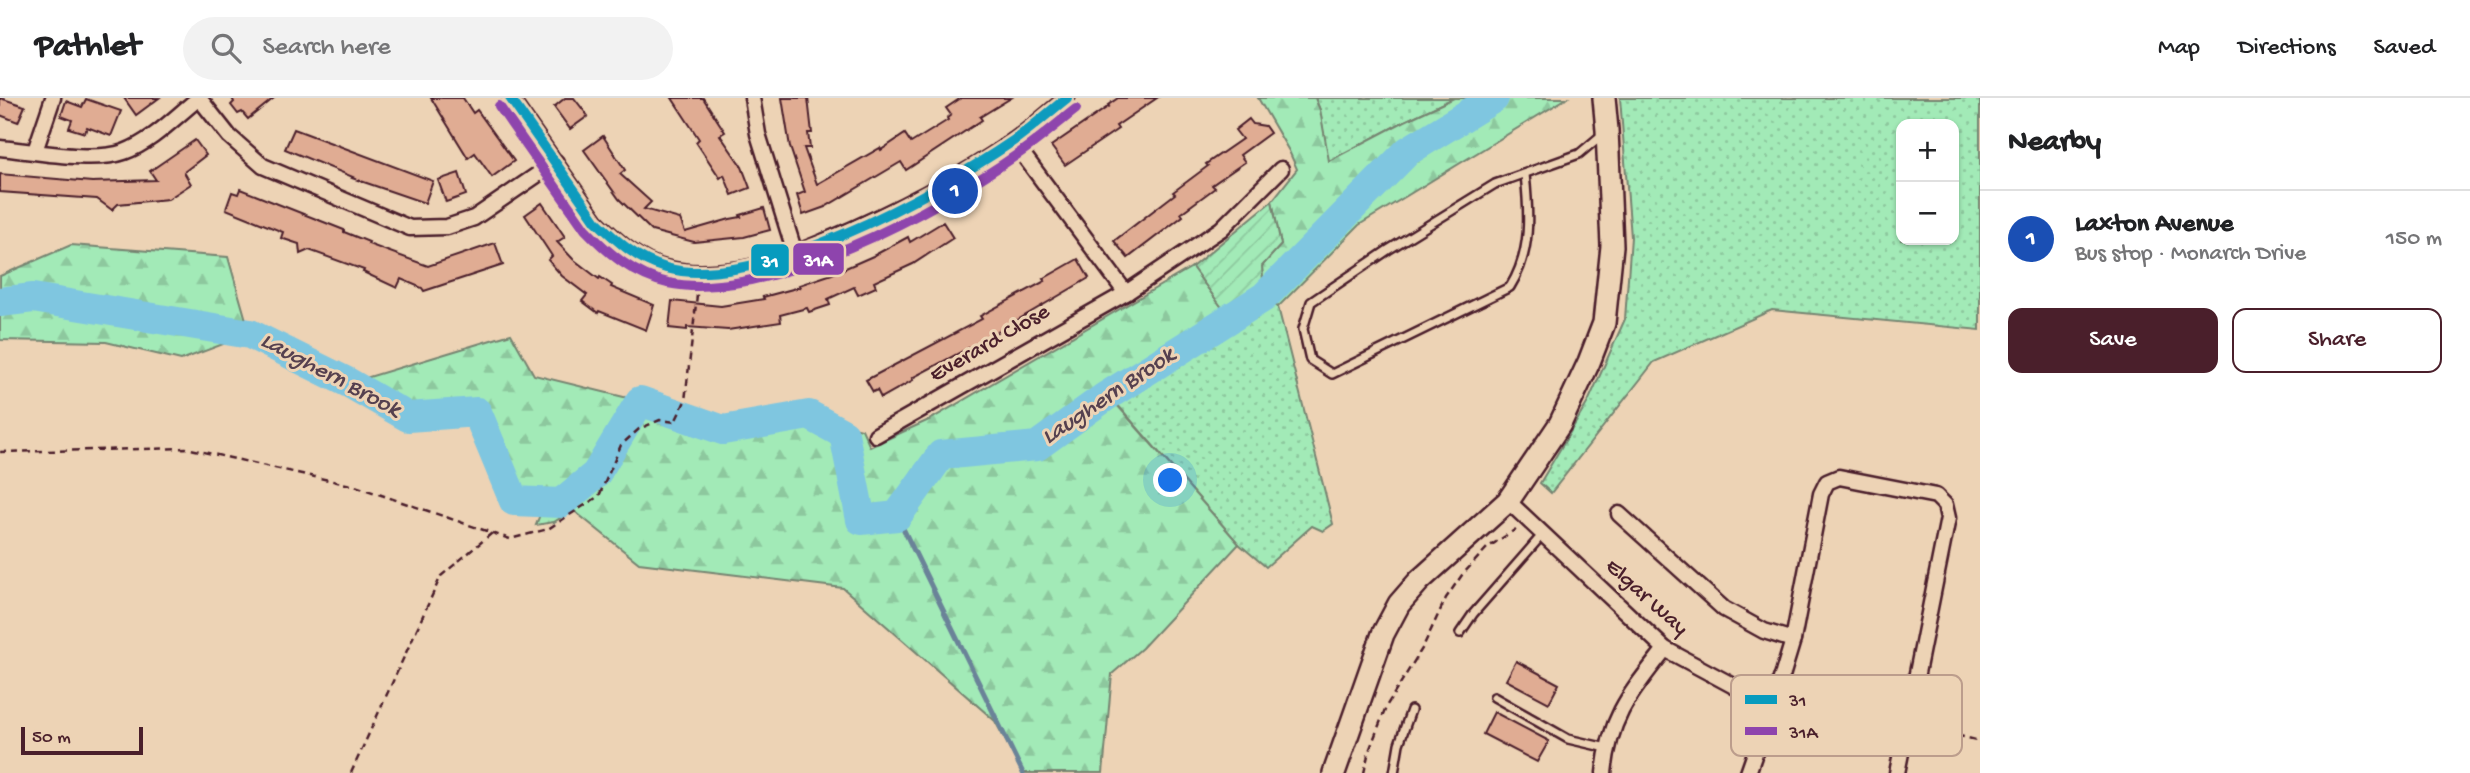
<!DOCTYPE html>
<html lang="en">
<head>
<meta charset="utf-8">
<style>
  body { margin:0; font-family:"Gochi Hand",sans-serif; background:#f2f2f2; color:#202124 }
  .controls { position:absolute; right:21px; top:21px; display:grid; overflow:hidden; border-radius:14px; box-shadow:0 2px 5px #0004 }
  .controls button { width:63px; height:63px; display:grid; place-items:center; padding:0; border:0; border-bottom:2px solid #e0e0e0; background:#fff; color:#202124; font:35px sans-serif }
  .scale { position:absolute; left:21px; bottom:18px; width:122px; box-sizing:border-box; padding-left:7px; border:4px solid #4a1f2b; border-top:0; font-size:19px; line-height:24px; white-space:nowrap; color:#4a1f2b; -webkit-text-stroke:5px #edd3b5; paint-order:stroke }
  .you { position:absolute; left:1171px; top:383px; width:24px; height:24px; margin:-18px; border:5px solid #fff; border-radius:50%; background:#1a73e8; box-shadow:0 0 0 10px #1a73e833 }
  .badge { display:grid; place-items:center; width:46px; height:46px; border-radius:50%; background:#4a1f2b; color:#fff; font-size:23px; font-weight:700 }
  .pin { position:absolute; translate:-50% -50%; border:4px solid #fff; box-shadow:0 2px 7px #0006 }
  .list { margin:0; padding:0; list-style:none }
  h2 { display:flex; justify-content:space-between; align-items:center; height:91px; margin:0; padding:0 28px; font-size:30px }
  h2 small { font-size:23px; font-weight:400; color:#757577 }
  .list li { display:grid; grid-template-columns:46px 1fr auto; gap:21px; align-items:center; box-sizing:border-box; height:98px; padding:0 28px; border-top:2px solid #e0e0e0 }
  .list b { display:block; font-size:26px; white-space:nowrap }
  .list p { margin:0; font-size:23px; white-space:nowrap; color:#757577 }
  .list em { font-size:23px; font-style:normal; color:#757577 }
  .actions { display:flex; gap:14px; padding:21px 28px }
  .actions a { flex:1; padding:16px 0; border:2px solid #4a1f2b; border-radius:14px; text-align:center; font-size:24px; color:#4a1f2b }
  .actions .main { background:#4a1f2b; color:#fff }
  .icon { flex:none; width:38px; height:38px; fill:none; stroke:currentColor; stroke-width:2; stroke-linecap:round; stroke-linejoin:round }
  .map { position:relative; flex:none; width:1980px; height:675px; overflow:hidden }
  header { display:flex; align-items:center; gap:42px; box-sizing:border-box; height:98px; padding:0 35px; background:#fff; border-bottom:2px solid #e0e0e0 }
  header strong { font-size:33px }
  nav { display:flex; gap:38px; margin-inline-start:auto; font-size:24px }
  .search { width:490px; height:63px; background:#f2f2f2; display:flex; align-items:center; gap:18px; box-sizing:border-box; padding:0 24px; border-radius:38px; color:#757577; font-size:26px }
  main { display:flex }
  aside { flex:1; background:#fff }
  .map>svg:first-child { display:block }
  .grass { fill:url(#grass-dots); stroke:#768471; stroke-width:2; fill-rule:evenodd }
  .forest { fill:url(#forest-firs); stroke:#768471; stroke-width:2 }
  .garden { fill:url(#garden-furrows); stroke:#768471; stroke-width:2 }
  .lines { fill:none; stroke-linecap:round; stroke-linejoin:round }
  .stream { stroke:#6a8398; stroke-width:5 }
  .river { stroke:#7fc6e0; stroke-width:30 }
  .building { fill:#e0ac93; stroke:#4a1f2b; stroke-width:2 }
  .lane-casing { stroke:#4a1f2b; stroke-width:12 }
  .street-casing { stroke:#4a1f2b; stroke-width:19 }
  .secondary-casing { stroke:#4a1f2b; stroke-width:26 }
  .path { stroke:#4a1f2b; stroke-width:2.5; stroke-dasharray:7 5; stroke-linecap:butt }
  .lane { stroke:#edd3b5; stroke-width:7 }
  .street { stroke:#edd3b5; stroke-width:14 }
  .secondary { stroke:#edd3b5; stroke-width:21 }
  .bus-1-casing { stroke:#edd3b5; stroke-width:16 }
  .bus-2-casing { stroke:#edd3b5; stroke-width:16 }
  .bus-1 { stroke:#079bbe; stroke-width:10 }
  .bus-2 { stroke:#8e44ad; stroke-width:10 }
  .labels { text-anchor:middle; dominant-baseline:central; stroke-width:6; stroke-linejoin:round; paint-order:stroke }
  .street-label { font-size:23px; fill:#4a1f2b; stroke:#edd3b5 }
  .water-label { font-size:24px; font-style:italic; fill:#55404f; stroke:#edd3b5 }
  .key { fill:#edd3b5; stroke:#bc9d8c; stroke-width:2 }
  .key-label { font-size:19px; fill:#4a1f2b }
  .line-badge { stroke:#edd3b5; stroke-width:2.5 }
  .badge-label { font-size:19px; text-anchor:middle; font-weight:bold; fill:#fff }
</style>
</head>
<body>
<header>
<strong>Pathlet</strong>
<div class="search"><svg class="icon" aria-label="search" viewBox="0 0 24 24"><circle cx="10" cy="10" r="6"/><path d="M15 15l6 6"/></svg>Search here</div>
<nav><a>Map</a><a>Directions</a><a>Saved</a></nav>
</header>
<main>
<div class="map">
<svg width="1980" height="675" viewBox="0 0 1980 675">
  <defs>
    <pattern id="grass-dots" width="8" height="8" patternUnits="userSpaceOnUse" patternTransform="scale(1.75)"><rect width="8" height="8" fill="#a2eab7"/><path d="M2 2h.1M6 6h.1" fill="none" stroke="#8dc89e" stroke-width="1.8" stroke-linecap="round"/></pattern>
    <pattern id="forest-firs" width="22" height="20" patternUnits="userSpaceOnUse" patternTransform="scale(1.75)"><rect width="22" height="20" fill="#a2eab7"/><path d="M5 1l3.5 6h-7zM16 11l3.5 6h-7z" fill="#8dc89e"/></pattern>
    <pattern id="garden-furrows" width="10" height="10" patternUnits="userSpaceOnUse" patternTransform="scale(1.75)"><rect width="10" height="10" fill="#a2eab7"/><path d="M-1 1l2-2M0 10L10 0M9 11l2-2" fill="none" stroke="#8dc89e"/></pattern>
  </defs>
  <rect width="100%" height="100%" fill="#edd3b5"/>
  <filter id="ink" filterUnits="userSpaceOnUse"><feTurbulence type="fractalNoise" baseFrequency=".0143" numOctaves="2"/><feDisplacementMap in="SourceGraphic" scale="14" xChannelSelector="R" yChannelSelector="G"/><feConvolveMatrix kernelMatrix="1 2 1 2 8 2 1 2 1" color-interpolation-filters="sRGB"/></filter>
  <g filter="url(#ink)">
    <g class="grass">
      <path d="M1315,0H1454L1405,23L1328,64L1320,12Z"/>
      <path d="M1620,0H1980V232L1772,212L1654,264L1551,395L1540,385L1588,304L1625,221L1631,139ZM1901,26H1954V142H1901Z"/>
      <path d="M1264,199L1278,209L1333,426L1323,433L1312,428L1266,469L1239,446L1109,297L1229,219Z"/>
    </g>
    <g class="forest">
      <path d="M1258,0H1315L1320,12L1329,63L1405,23L1454,0H1567L1359,127L1278,209L1264,199L1262,168L1281,147L1272,103L1297,71L1289,53Z"/>
      <path d="M71,147L228,159L250,236L181,262L106,244L0,242V178Z"/>
      <path d="M1192,169L1229,219L1109,298L1239,446L1142,550L1112,576L1103,675H1023L995,623L843,490L639,465L573,412L554,424L536,427L541,414L514,403L477,315L408,319L349,285L511,236L534,277L640,303L723,332L809,317L862,331L870,349L931,321Z"/>
    </g>
    <path class="garden" d="M1272,103L1281,147L1262,168L1264,199L1229,219L1192,169Z"/>
    <g class="lines">
      <path class="stream" d="M897,418L1023,675"/>
      <path class="river" d="M0,204L33,200L250,236L349,285L408,319L477,314L514,403L561,405L596,376L640,303L723,332L809,317L844,336L861,422L897,418L941,357L1037,348L1105,299L1264,199L1408,53L1494,0"/>
    </g>
    <g class="building">
      <path d="M0,0L25,8L18,24L0,17Z"/>
      <path d="M124,0H159L136,17Z"/>
      <path d="M232,0H274L248,21L242,14L238,16L231,7L234,4Z"/>
      <path d="M431,0H463L473,15L477,12L514,63L492,79L475,55L468,60Z"/>
      <path d="M565,0H574L588,18L570,31L554,9Z"/>
      <path d="M672,0H703L725,34L720,37L742,69L750,90L732,97L724,77L720,80L696,44L699,41Z"/>
      <path d="M782,0H808L812,35H808L810,50H804L817,86L880,50L881,52L905,36L911,45L948,22L947,20L951,17L946,10L961,0H1011L980,19L982,22L906,72L901,64L825,109L803,117L797,97L805,94L790,49Z"/>
      <path d="M1118,0H1157L1116,28L1118,31L1065,67L1051,48L1109,8L1108,7Z"/>
      <path d="M86,1L121,13L111,38L87,29L85,35L69,30L72,22L61,18L66,3L82,9Z"/>
      <path d="M1249,21L1253,26L1265,28L1270,35L1240,57L1245,64L1212,87L1215,90L1181,115L1183,118L1128,160L1114,143L1175,96L1173,94L1208,68L1206,66L1242,41L1235,32Z"/>
      <path d="M294,31L433,83L425,105L352,80L353,79L285,51Z"/>
      <path d="M603,38L625,72L620,76L651,104L644,111L680,121L685,134L730,121L741,119L740,117L764,110L770,132L744,139L694,144L652,133L619,101L584,52Z"/>
      <path d="M195,42L206,57L184,74L191,86L168,101L118,106L112,112L97,101L0,94V76L92,84L156,82L150,73Z"/>
      <path d="M459,75L466,97L446,104L438,82Z"/>
      <path d="M240,91L344,132V134L369,144L368,146L428,168L495,145L503,167L424,193L422,190L401,181L397,190L363,174L364,172L309,152L300,156L299,146L281,140L283,134L226,111L232,94L238,96Z"/>
      <path d="M542,105L565,139L557,144L573,161L599,181L600,179L612,187L611,189L654,207L646,232L599,213L598,215L582,203L587,197L562,178L548,162L552,158L525,117Z"/>
      <path d="M943,124L953,140L913,166L874,184L876,189L858,197L854,189L828,201L830,207L809,214L807,210L780,217L781,224L728,232L687,229V232L669,230L672,203L721,208L764,201L763,199L800,189L799,187L832,176L873,158L908,139L910,144Z"/>
      <path d="M1078,161L1089,180L980,244L912,280L913,282L881,300L877,292L873,294L866,282L982,221L980,218L1045,183L1043,181Z"/>
      <path d="M1516,563L1559,586L1549,605L1506,582Z"/>
      <path d="M1494,614L1549,643L1537,664L1483,636Z"/>
    </g>
    <g class="lines">
      <g class="lane-casing">
        <g id="lane">
          <path d="M1525,76C1529,115 1532,154 1510,189L1332,276L1310,262L1303,231L1311,204L1388,152L1495,86L1579,56L1604,35"/>
          <path d="M1460,535L1473,516L1543,436"/>
          <path d="M1494,599L1568,641L1607,650"/>
          <path d="M1394,675L1399,646L1411,612"/>
        </g>
      </g>
      <g class="street-casing">
        <g id="street">
          <path d="M510,0L596,123C616,142 637,163 665,170C686,176 713,175 734,172C765,168 796,155 825,143C890,116 955,83 1013,43C1032,30 1049,14 1067,0"/>
          <path d="M752,0L758,36L795,155"/>
          <path d="M1013,43L1126,195"/>
          <path d="M0,50C33,53 94,65 124,54C152,44 176,18 199,0L229,38L263,68L410,130L447,129L474,120L556,64"/>
          <path d="M35,53L53,0"/>
          <path d="M876,337L1126,195L1221,131L1281,71"/>
          <path d="M1508,403L1665,551L1771,608"/>
          <path d="M1619,416L1724,511L1764,533L1793,542"/>
          <path d="M1604,675C1610,617 1631,595 1665,551"/>
          <path d="M1748,675L1783,575L1793,542L1821,396L1827,384L1839,379L1936,398L1945,407L1948,420L1897,675"/>
        </g>
      </g>
      <g class="secondary-casing">
        <path id="secondary" d="M1334,675L1383,536L1399,506L1419,483L1508,403L1560,326L1589,264L1604,225L1612,148L1607,32L1604,0"/>
      </g>
      <g class="path">
        <path d="M0,354L186,350L355,388L510,441L548,431L599,398L621,347L639,331L660,322L675,324L685,303L698,188"/>
        <path d="M1790,597L1892,621"/>
        <path d="M1922,629L1980,643"/>
        <path d="M351,675L441,478L492,435"/>
        <path d="M1364,675L1369,653L1387,607L1423,549L1446,500L1462,477L1487,450L1516,431"/>
      </g>
      <use href="#lane" class="lane"/>
      <use href="#street" class="street"/>
      <use href="#secondary" class="secondary"/>
      <g class="bus-1-casing">
        <path id="bus-1" d="M510,0L596,123C617,143 637,162 666,170C758,195 937,95 1013,43C1032,30 1049,14 1067,0"/>
      </g>
      <g class="bus-2-casing">
        <path id="bus-2" d="M499,8L585,131C608,155 635,178 668,185C767,206 941,110 1021,54C1040,41 1058,25 1076,11"/>
      </g>
      <use href="#bus-1" class="bus-1"/>
      <use href="#bus-2" class="bus-2"/>
    </g>
  </g>
  <g class="labels">
    <g class="street-label">
      <text transform="translate(990 246) rotate(-30)">Everard Close</text>
      <text transform="translate(1646 500) rotate(42)">Elgar Way</text>
    </g>
    <g class="water-label">
      <text transform="translate(330 278) rotate(28)">Laughern Brook</text>
      <text transform="translate(1109 299) rotate(-34)">Laughern Brook</text>
    </g>
  </g>
  <rect x="1731" y="577" width="231" height="81" rx="10" class="key"/>
  <rect x="1745" y="597" width="32" height="9" fill="#079bbe"/>
  <rect x="1745" y="629" width="32" height="8" fill="#8e44ad"/>
  <g class="key-label">
    <text x="1789" y="608">31</text>
    <text x="1789" y="640">31A</text>
  </g>
  <g class="line-badge">
    <rect x="792" y="144" width="53" height="34" rx="7" fill="#8e44ad"/>
    <rect x="750" y="145" width="40" height="34" rx="7" fill="#079bbe"/>
  </g>
  <g class="badge-label">
    <text x="818" y="168">31A</text>
    <text x="770" y="169">31</text>
  </g>
</svg>
<div class="controls">
<button>+</button>
<button>−</button>
</div>
<div class="scale">50 m</div>
<div class="you"></div>
<div class="pin badge" style="left:955px;top:93px;background:#1a4fb4">1</div>
</div>
<aside>
<h2>Nearby<small></small></h2>
<ul class="list">
<li><span class="badge" style="background:#1a4fb4">1</span><div><b>Laxton Avenue</b><p>Bus stop · Monarch Drive</p></div><em>150 m</em></li>
</ul>
<div class="actions"><a class="main">Save</a><a>Share</a></div>
</aside>
</main>
</body>
</html>
